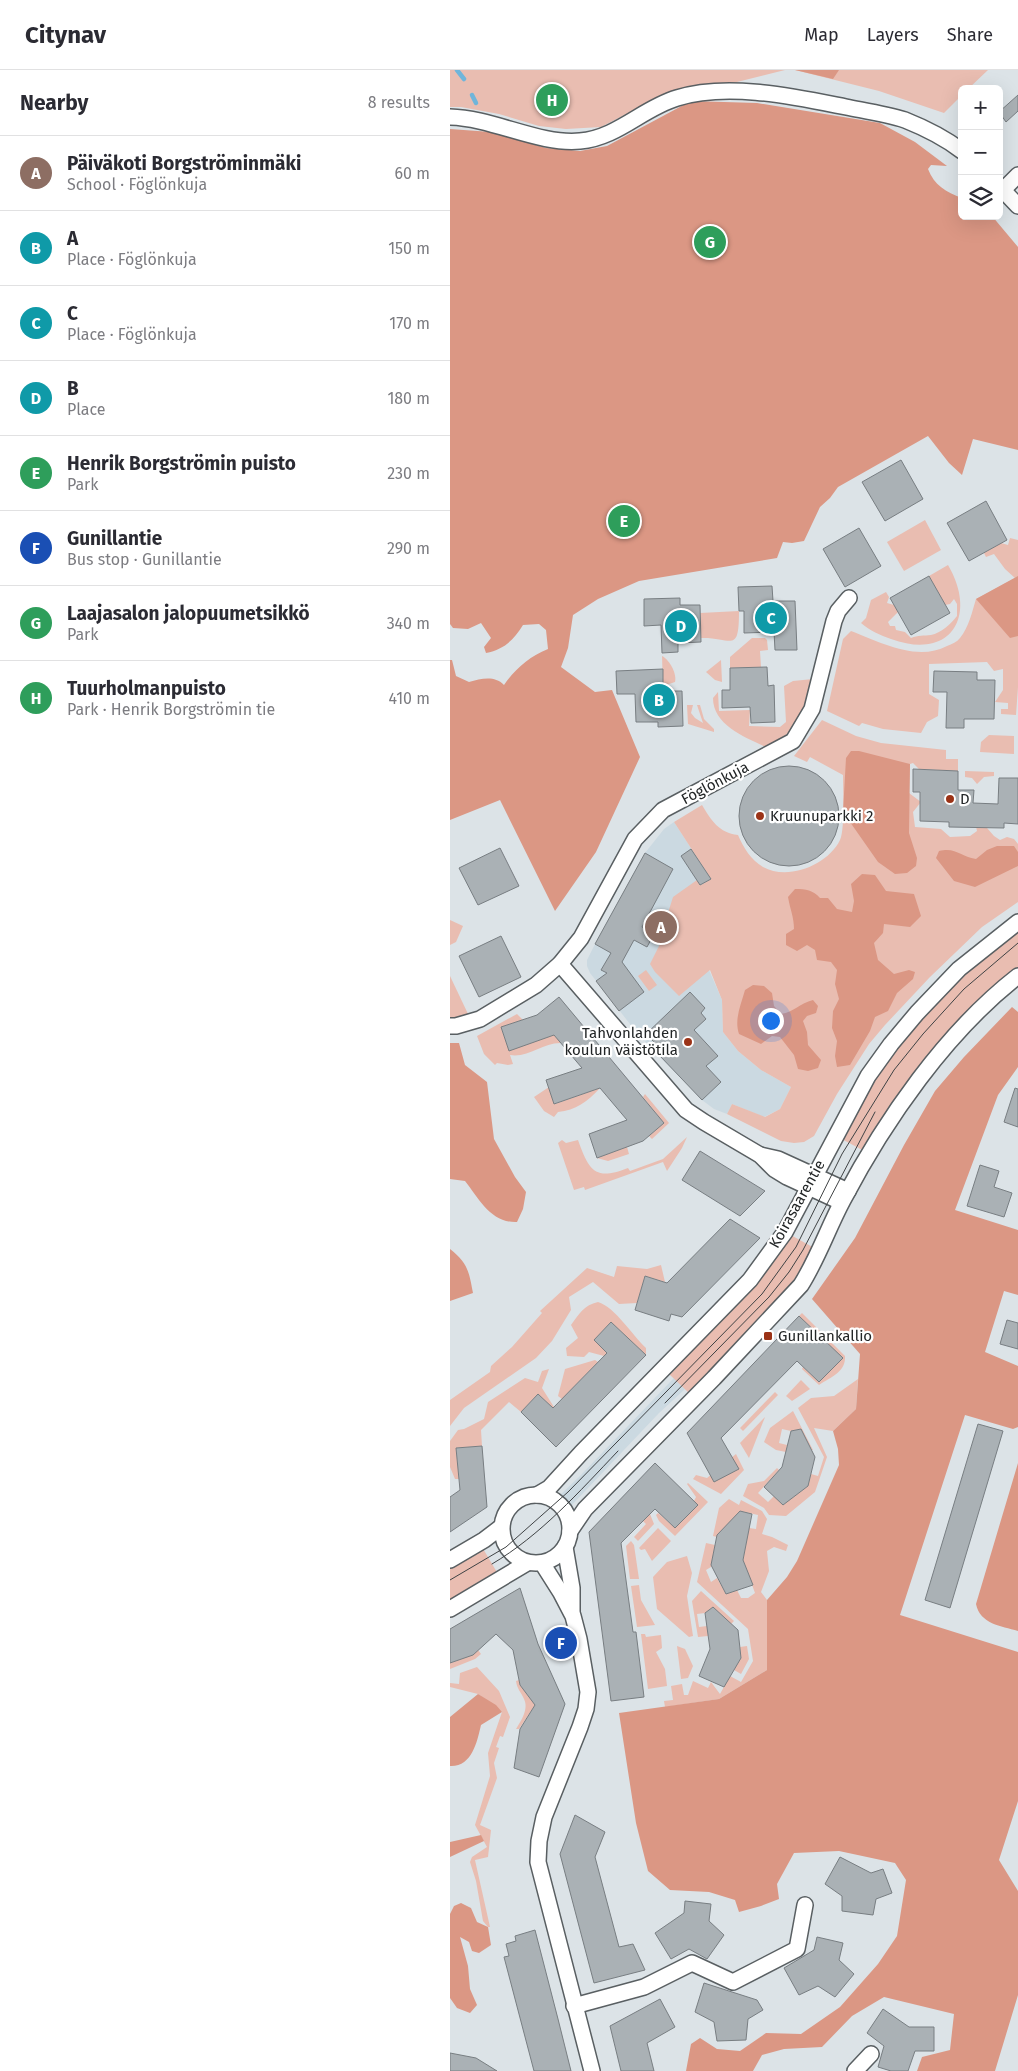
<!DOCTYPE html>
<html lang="en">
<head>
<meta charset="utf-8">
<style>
  body { margin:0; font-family:"Fira Sans",sans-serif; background:#f2f2f3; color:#2b2b33 }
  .controls { position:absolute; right:15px; top:15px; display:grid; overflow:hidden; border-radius:8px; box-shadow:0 5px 20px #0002 }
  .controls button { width:45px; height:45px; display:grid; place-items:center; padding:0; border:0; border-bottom:1px solid #e1e1e2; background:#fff; color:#2b2b33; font:25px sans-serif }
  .you { position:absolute; left:320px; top:950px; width:18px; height:18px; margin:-12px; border:4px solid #fff; border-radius:50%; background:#1a73e8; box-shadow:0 0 0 8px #1a73e833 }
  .badge { display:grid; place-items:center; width:32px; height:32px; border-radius:50%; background:#9b3317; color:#fff; font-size:16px; font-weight:700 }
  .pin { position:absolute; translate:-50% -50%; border:2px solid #fff; box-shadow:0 1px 5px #0006 }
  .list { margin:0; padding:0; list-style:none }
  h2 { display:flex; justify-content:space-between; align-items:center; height:65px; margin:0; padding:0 20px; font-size:21px }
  h2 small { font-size:16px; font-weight:400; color:#7c7c81 }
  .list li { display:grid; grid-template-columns:32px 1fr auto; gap:15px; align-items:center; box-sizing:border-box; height:75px; padding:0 20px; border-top:1px solid #e1e1e2 }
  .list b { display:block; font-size:19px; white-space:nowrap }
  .list p { margin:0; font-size:16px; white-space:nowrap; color:#7c7c81 }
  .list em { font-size:16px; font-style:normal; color:#7c7c81 }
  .icon { flex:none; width:28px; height:28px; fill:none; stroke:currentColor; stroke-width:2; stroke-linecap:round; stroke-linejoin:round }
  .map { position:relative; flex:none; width:568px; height:2001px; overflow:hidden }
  header { display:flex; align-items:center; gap:30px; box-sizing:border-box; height:70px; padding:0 25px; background:#fff; border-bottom:1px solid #e1e1e2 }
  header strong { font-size:24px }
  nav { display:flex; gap:28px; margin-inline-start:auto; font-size:18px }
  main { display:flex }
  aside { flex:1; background:#fff }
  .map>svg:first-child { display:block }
  .built { fill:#cbd9e1 }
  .green { fill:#e9bdb1 }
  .forest { fill:#db9784 }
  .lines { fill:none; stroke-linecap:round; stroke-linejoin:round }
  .stream { stroke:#70b5da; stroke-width:4.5 }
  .building { fill:#aab1b5; stroke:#787e82 }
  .minor-casing { stroke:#595f62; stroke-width:18 }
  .minor { stroke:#fff; stroke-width:15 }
  .tram { stroke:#3f4244; stroke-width:1 }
  .poi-dot { fill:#9b3317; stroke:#fff; stroke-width:2 }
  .labels { text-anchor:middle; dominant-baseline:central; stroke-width:4.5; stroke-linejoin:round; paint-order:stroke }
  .street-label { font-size:15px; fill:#222526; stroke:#fff }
  .poi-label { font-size:15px; fill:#222526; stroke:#fff; text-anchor:start }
</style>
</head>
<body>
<header>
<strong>Citynav</strong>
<nav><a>Map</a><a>Layers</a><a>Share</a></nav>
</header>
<main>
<aside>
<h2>Nearby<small>8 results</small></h2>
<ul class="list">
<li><span class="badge" style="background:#8d6e63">A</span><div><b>Päiväkoti Borgströminmäki</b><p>School · Föglönkuja</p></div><em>60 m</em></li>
<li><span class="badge" style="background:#0f9aa8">B</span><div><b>A</b><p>Place · Föglönkuja</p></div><em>150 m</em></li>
<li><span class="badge" style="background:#0f9aa8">C</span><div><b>C</b><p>Place · Föglönkuja</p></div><em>170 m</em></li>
<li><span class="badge" style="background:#0f9aa8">D</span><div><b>B</b><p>Place</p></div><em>180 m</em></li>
<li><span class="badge" style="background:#2e9e5b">E</span><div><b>Henrik Borgströmin puisto</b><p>Park</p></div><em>230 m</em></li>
<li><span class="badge" style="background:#1a4fb4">F</span><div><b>Gunillantie</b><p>Bus stop · Gunillantie</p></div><em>290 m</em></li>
<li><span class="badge" style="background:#2e9e5b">G</span><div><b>Laajasalon jalopuumetsikkö</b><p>Park</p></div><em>340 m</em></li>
<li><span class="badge" style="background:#2e9e5b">H</span><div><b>Tuurholmanpuisto</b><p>Park · Henrik Borgströmin tie</p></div><em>410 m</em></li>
</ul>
</aside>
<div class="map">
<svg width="568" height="2001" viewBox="0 0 568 2001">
  <rect width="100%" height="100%" fill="#dce3e7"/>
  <g class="built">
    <path d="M224,752L261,809L259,900L272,930L273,962L288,981L311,1000L341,1017L330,1039L314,1047L282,1034L277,1044L264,1039L252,1030L187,963L140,903L137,896V890L145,874L195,783L214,759Z"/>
    <path d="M224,1308L235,1319L209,1343L119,1438L108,1427L130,1406Z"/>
  </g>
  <g class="green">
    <path d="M0,0H335L283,13L252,15L217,23L151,57L116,59L89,56L49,44L11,37H0Z"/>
    <path d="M345,0H538L518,19H512V25L494,43L429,21Z"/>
    <path d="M475,450L491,480L454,501L437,472Z"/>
    <path d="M560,468L568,470V617L566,645L551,644V639H558V633L545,632L553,620V599L544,601L537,592L479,594V624L489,630L488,646L477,652L471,663L433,659L412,653L409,656L377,641L393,569L401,561C430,572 467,592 497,576C502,574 507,572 510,568C519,557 522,542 526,529L565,508L555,499L544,484L536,487L534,483L551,473L558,475Z"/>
    <path d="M498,495C528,546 501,591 441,569C430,565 420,561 411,553L416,548L421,530L436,522L439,527L437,533L444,535L448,542L438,552L440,556H445L446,560L455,562L461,568C468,565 474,566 481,565C491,563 501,554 507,546V534L504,529L500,534L495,535L479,506Z"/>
    <path d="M289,541C289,585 282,567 251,568L250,543Z"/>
    <path d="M302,568H315L317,570L318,580L310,581L311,597L280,598V587Z"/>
    <path d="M212,586C220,590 227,604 225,612L213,616Z"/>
    <path d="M271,590L272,612L265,610L256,602Z"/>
    <path d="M363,609C356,640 347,661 318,678C297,668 263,656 263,628L268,622L269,641L300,640L299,656L330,657L336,652L334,616L343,611Z"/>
    <path d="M237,635H243L241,643L245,648L253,653L247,635H250L254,649L264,659V662L238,654Z"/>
    <path d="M372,650L406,666L431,673L496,680V689H508V701L469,699L463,693L460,694L459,723L471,732L463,742L465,757L491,759L500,767L520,766L527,761L525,752L541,748L537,758L544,766L550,770L557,767L564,769L568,774V832L532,857L480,907L435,955L419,974L387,1024L364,1066L354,1072L344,1073L331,1071L277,1044L282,1034L315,1047L330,1039L341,1017L311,1000L288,981L273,962L272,930L260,900L229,926L205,902L200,894L214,866L218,843L223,827L247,810L251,815L261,809L224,752L252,735C261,750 269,763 288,765C293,777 301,790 313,797C338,811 378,795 390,770C395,759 393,720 393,705L360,687L357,692L344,686Z"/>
    <path d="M539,665L564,666V684L530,682L531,672Z"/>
    <path d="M515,701L544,702V706L534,707L527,714L522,708L515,707Z"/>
    <path d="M0,850L13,856L6,872L0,875Z"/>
    <path d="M568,857V900L416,1082L388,1067L421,1010L499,916Z"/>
    <path d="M196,900L207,915L199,921L188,906Z"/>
    <path d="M0,906L19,946L0,950Z"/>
    <path d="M67,944L73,950L51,958L59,980L104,965L112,973C93,972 79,988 60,985L63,994L58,995L47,993L45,995L34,984L27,966Z"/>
    <path d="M99,1017L105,1034L150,1018C137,1032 126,1040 108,1042L104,1047L94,1041L84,1027Z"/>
    <path d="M195,1024L219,1053L202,1069L199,1066L214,1053L193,1027Z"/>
    <path d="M237,1067L232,1078L217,1101L213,1092L135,1120L134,1117L124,1120L108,1073L112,1070L116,1073L128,1070C139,1101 145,1111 178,1098L180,1101L213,1089Z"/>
    <path d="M177,1077L179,1084L158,1091L147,1088Z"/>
    <path d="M339,1164L366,1179L349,1210L241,1325L218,1303Z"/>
    <path d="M211,1195L215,1212L195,1206L187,1233L169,1234L143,1212L119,1227L121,1240L102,1271L86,1288L14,1338L0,1356V1330L40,1302L41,1296L62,1277L92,1243L90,1241L137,1198L164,1207L167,1196L197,1199Z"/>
    <path d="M148,1232C165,1237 183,1266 196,1278V1285L161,1252L144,1270L157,1283L154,1286L139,1282L134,1287L117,1286L116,1278L128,1268L121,1255C129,1244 134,1235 148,1232Z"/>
    <path d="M352,1243L395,1286C396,1302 381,1307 369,1315L352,1299L353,1297L369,1312L392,1288L349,1246Z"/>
    <path d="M145,1290L148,1292L112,1329L108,1326L115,1299Z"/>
    <path d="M99,1299L92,1318L104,1337L103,1338L88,1324L71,1342L59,1332L31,1360L32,1376L6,1378L9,1409H5L0,1397V1371L8,1360L14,1359L34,1349L38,1332L75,1308L88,1312L92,1301Z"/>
    <path d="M408,1309L406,1339L383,1361L364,1358L377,1387L365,1422L336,1446L319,1445L314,1438L293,1426L298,1414L314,1411L327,1398L329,1400L308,1423L318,1432L324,1426L333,1435L358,1416L361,1404L368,1406L374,1387L348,1338L361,1328L384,1326Z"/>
    <path d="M351,1310L360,1319L342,1331L336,1326Z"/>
    <path d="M325,1322L328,1325L293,1361L290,1358Z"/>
    <path d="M343,1341L363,1380H362L350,1359L341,1361L332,1359L329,1373L337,1375L336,1382L326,1380L314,1372L320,1358Z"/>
    <path d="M315,1347L299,1388L290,1373Z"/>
    <path d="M286,1384L294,1400L271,1424L243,1409L246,1405L257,1408Z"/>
    <path d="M238,1413L258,1432L225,1466L209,1451L206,1445L208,1443L225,1458L247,1435L244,1431L246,1427L237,1414Z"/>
    <path d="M279,1429L289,1435L291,1430L312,1441L317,1449L312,1464L322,1467L338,1475L336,1481L324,1477L317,1481L319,1501L311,1522L317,1530V1600L269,1629L215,1637L214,1631L223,1630L221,1616L232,1614L234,1625H238L243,1611L258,1618L261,1612L270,1624L280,1606L291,1612L303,1591L298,1559L247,1512L256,1473L265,1475L261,1497L256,1500L261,1512L267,1508L276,1524L287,1520L291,1528H298L305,1523L293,1490L299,1458L306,1459L308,1445L290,1441L267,1467L263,1466L269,1438Z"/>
    <path d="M200,1444L204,1454L188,1471L184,1467L196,1454L193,1451Z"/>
    <path d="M208,1458L221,1471L202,1491L195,1479L191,1480L189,1478Z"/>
    <path d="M181,1471L184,1475L189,1509H180L176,1476Z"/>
    <path d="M32,1477L48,1504L0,1533V1497Z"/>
    <path d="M237,1486L242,1503L237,1526L243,1566L239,1567L207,1539L203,1507L217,1492Z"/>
    <path d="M189,1515L191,1530L205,1555L187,1557L181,1516Z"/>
    <path d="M251,1521L284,1551L281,1554L263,1537L255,1543L247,1544L249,1557L257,1556L258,1566L248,1567L242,1531Z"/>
    <path d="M191,1564H195L196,1567L211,1565L212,1578L206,1582L215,1599L217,1616L198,1619Z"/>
    <path d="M227,1576L235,1579L243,1596L238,1608L231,1609Z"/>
    <path d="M297,1576L299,1589L291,1604L284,1600L291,1588L290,1577Z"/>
    <path d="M28,1580L31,1584L25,1589L0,1599V1593L23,1585Z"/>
    <path d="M27,1597L49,1621L60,1647L53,1667L50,1666L46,1677L49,1678L44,1693L47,1708L30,1755L41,1760L38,1787L25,1790L40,1857H38L33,1851L26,1811L20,1792L22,1787L37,1777L25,1755L40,1706L38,1683L52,1642L28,1624L0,1617V1613L9,1614L10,1603Z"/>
    <path d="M69,1610L70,1615L85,1635L69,1659H66C71,1651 79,1639 74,1629C71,1622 67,1619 66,1611Z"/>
  </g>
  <g class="forest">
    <path d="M345,0H389L383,9Z"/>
    <path d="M241,31L307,33L430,53L465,72L497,96L481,95L478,99C484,115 496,122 512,128V146H542L568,177V380L523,369L512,405L499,393L478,366L388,417L380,428L370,437L354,471L342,473L333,472L327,488L189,511L148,529L123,545L118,578L111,597L145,622L162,620L190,687L146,782L105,841L50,730L0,750V590H2L6,606L19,612C31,609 44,605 54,615C66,598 79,587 98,579L96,560L89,554L73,555C63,571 54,579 36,583L34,577L41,568L31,553L18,559L3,558L0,554V59L41,62L96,78L130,81L157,76Z"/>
    <path d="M568,506V566L560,568L526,529Z"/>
    <path d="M401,681H409L460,694L459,763L467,788L466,796L457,803L445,804L428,792L393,742L396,688Z"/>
    <path d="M547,776H564L568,782V796L525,817L504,811L486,788L489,781C507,777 510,787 526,789L537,780Z"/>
    <path d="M412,804L425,805L436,821L464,824L471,846L460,857L434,854L433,863L424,873L428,890L444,904L459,900L465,902L463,909L447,923L438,941L425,947L420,961L400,995L387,997L385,986L387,971L382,958L383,941L389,929L385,914L387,900L381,892L367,890L365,880L357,875L347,881L336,875V864L344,859C344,847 340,839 338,827L345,819C356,819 363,820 370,828H378L387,839L402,842L404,831L401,814Z"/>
    <path d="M303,915L314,916L322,923L324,936L331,944C344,942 350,933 363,930L368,936L366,943L357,946L353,951L357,962L358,975L371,990L368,998L358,1001L348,999L344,985L330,967L322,966L311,974L289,964C284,949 291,935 295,920Z"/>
    <path d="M562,937L568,942V997L548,1025L505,1140L568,1160V1225L554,1221L535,1282L568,1296V1357L563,1359L515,1345L450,1545L568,1582V1731L549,1790L568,1821V1925L545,2001H467L472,1987L500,1980L504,1944L434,1927L402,1946L372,1977L334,1979L312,1985L303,2001H236L241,1974L250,1968L267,1979L290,1981L316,1963L351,1964L390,1937L428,1894L447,1866L456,1810L445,1793L389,1781L344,1783L327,1814L329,1829L311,1836L289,1842L285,1830L259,1822L220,1820L198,1801L186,1753L169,1643L269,1629L317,1600V1530L337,1507L347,1491L389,1395L388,1379L383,1361L406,1339L410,1284L362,1229L405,1168L454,1075L485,1021L514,987Z"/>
    <path d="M0,973H9L15,995L37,1012L44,1069L65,1107L76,1122L73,1139L67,1152C41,1153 30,1130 15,1111L0,1109Z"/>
    <path d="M0,1179C18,1193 19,1202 23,1223L0,1231Z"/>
    <path d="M568,1393V1561C551,1556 530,1554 526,1534Z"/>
    <path d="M28,1624L46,1635L52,1642L31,1655C27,1672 22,1697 0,1696V1647Z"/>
    <path d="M31,1765L34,1771L0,1787V1772Z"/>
    <path d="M11,1833L21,1838L27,1852L38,1857L41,1875L29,1883L22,1881L19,1872L10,1867L18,1896L20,1919L27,1935L20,1943L7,1938L0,1928V1844L4,1836Z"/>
  </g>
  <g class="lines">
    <g class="stream">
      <path d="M7,0L14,9"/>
      <path d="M22,25L26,33"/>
    </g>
  </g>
  <g class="building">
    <path d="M568,25V41L556,52L549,42Z"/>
    <path d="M451,390L473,429L435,451L412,412Z"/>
    <path d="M536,431L557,470L519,491L497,453Z"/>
    <path d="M409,458L431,496L395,517L373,479Z"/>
    <path d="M479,506L500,543L461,565L440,528Z"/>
    <path d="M322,516L323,531H345L347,580H325L324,562L294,563V541H289L288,517Z"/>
    <path d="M230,528V535H250L251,572L228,573V582L212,583L211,555L194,556V529Z"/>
    <path d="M317,597L318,616L324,615L325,652L301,653L300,637L272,638V620H280V598Z"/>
    <path d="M213,599V621H232L233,656L208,657V652H186L185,624H167L166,601Z"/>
    <path d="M484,601L527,602V610H545L544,649H514V658H496L497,622H483Z"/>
    <circle cx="339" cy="746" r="50"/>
    <path d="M463,699L508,701V720H524L523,733L548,734L549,708H568V754L554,753V758L499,757V752L470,751V722H463Z"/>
    <path d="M50,778L69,816L28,835L9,798Z"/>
    <path d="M241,779L261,809L250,815L231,786Z"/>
    <path d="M195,783L223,799L192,857L204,864L197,877L184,870L172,892L194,922L169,941L146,911L157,903L151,900L161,883L145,874Z"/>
    <path d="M51,866L71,907L29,927L9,886Z"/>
    <path d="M240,922L255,938L251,943L256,949L244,960L268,986L256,996L271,1012L252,1030L210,986L214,982L196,964Z"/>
    <path d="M109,927L214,1053L193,1071L147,1088L139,1064L177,1050L150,1018L104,1034L96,1010L132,998L104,965L59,981L51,957L87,945Z"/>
    <path d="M565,1018L568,1019V1057L554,1052Z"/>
    <path d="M250,1081L315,1121L290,1146L232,1110Z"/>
    <path d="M530,1095L549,1101L544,1117L562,1123L554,1147L517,1136Z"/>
    <path d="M280,1149L310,1168L232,1247L221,1244L219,1251L185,1240L195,1206L217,1213Z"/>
    <path d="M349,1246L393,1288L369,1312L347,1291L271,1368L289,1399L264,1412L237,1363Z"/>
    <path d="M557,1250L568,1253V1279L550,1274Z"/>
    <path d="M161,1252L196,1285L106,1377L71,1342L88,1324L103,1338L157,1283L144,1270Z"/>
    <path d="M528,1354L553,1361L500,1538L475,1530Z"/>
    <path d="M351,1359L365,1387L358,1416L333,1435L314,1417L332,1397L341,1361Z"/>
    <path d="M32,1376L37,1437L0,1462V1427L10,1420L6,1378Z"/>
    <path d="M205,1393L248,1435L225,1458L205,1439L171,1473L183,1562H186L194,1627L161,1631L139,1462Z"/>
    <path d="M290,1441L302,1444L293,1490L303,1515L276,1524L261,1495L267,1465Z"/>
    <path d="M70,1518L88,1574L115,1634L89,1707L64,1698L70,1659L85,1635L70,1615L63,1580L46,1564L23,1585L0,1593V1559Z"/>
    <path d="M263,1537L288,1560L291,1588L274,1617L249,1606L260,1579L255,1543Z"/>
    <path d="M125,1745L155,1762L145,1787L169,1877L183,1874L195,1900L144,1913L110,1784Z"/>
    <path d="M390,1787L421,1803L433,1799L442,1823L426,1829L423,1845L392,1841V1826L375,1814Z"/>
    <path d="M235,1831L261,1834L259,1851L274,1865L257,1889L239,1879L221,1889L205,1863L234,1843Z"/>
    <path d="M85,1860L108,1949L121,2001H84L54,1887L59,1886L56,1874L66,1871L65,1866Z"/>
    <path d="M367,1867L393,1873L389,1890L404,1904L385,1927L368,1916L349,1925L334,1898L364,1880Z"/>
    <path d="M254,1913L307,1930L313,1940L298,1949L296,1970L267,1971L264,1952L245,1942Z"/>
    <path d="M210,1929L225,1957L197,1973L204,2001H171L160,1956Z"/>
    <path d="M433,1939L459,1957H484V1981H465L458,2001H441L428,1997L434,1976L417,1963Z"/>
    <path d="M0,1983L26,1988L47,2001H0Z"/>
  </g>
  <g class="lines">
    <g class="minor-casing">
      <g id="minor">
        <path d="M0,47C43,48 89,75 130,71C167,68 193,38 227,28C278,12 345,27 396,37C416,41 436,44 455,50C475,58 495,68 512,81"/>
        <path d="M549,116L568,136"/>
        <path d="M553,120L568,105"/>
        <path d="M110,894L236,1040L254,1052L310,1085L324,1099L337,1107L391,1132"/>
        <path d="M0,956H6L30,949L86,915L110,894L131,868L185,769L213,740L343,671L362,639L384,551L388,541L399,528"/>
        <path d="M310,1085L328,1089L398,1121"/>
        <circle cx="86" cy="1459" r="34"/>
        <path d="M87,1425L99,1418L131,1383L300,1210L335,1162L418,1006L441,974L467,943L509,899L568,852"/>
        <path d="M120,1461L135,1439L264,1308L351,1215C368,1188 378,1158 393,1130C435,1050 496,962 568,906"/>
        <path d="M115,1477L122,1518V1542"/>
        <path d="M0,1490L34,1470L51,1457"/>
        <path d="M92,1493L111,1523L123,1546L129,1569L138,1622L136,1639L130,1657L94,1747L89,1771L88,1792L142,2001"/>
        <path d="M0,1539L77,1493"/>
        <path d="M124,1936L194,1917L242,1893L283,1912L347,1879L355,1835"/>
        <path d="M405,2001L421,1984"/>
      </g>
    </g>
    <use href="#minor" class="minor"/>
    <g class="tram">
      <path d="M215,1333L319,1227L339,1202L353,1180L425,1042"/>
      <path d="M42,1494C91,1465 129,1422 168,1381"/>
      <path d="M0,1510L56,1477L118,1422L312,1224L346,1177L392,1084L444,1000L473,964L514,919L568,873"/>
    </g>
  </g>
  <g class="poi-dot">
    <circle cx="500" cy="729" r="5"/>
    <circle cx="310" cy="746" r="5"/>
    <circle cx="238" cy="972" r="5"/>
    <rect x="313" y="1261" width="10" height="10" rx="2.5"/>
  </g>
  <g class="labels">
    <g class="street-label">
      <text transform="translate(265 713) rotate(-28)">Föglönkuja</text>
      <text transform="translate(347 1134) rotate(-61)">Koirasaarentie</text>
    </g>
    <g class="poi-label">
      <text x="510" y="729">D</text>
      <text x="320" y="746">Kruunuparkki 2</text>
      <text x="228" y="963" text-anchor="end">Tahvonlahden<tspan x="228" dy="17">koulun väistötila</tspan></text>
      <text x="328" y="1266">Gunillankallio</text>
    </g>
  </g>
</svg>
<div class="controls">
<button>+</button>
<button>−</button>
<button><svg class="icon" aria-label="layers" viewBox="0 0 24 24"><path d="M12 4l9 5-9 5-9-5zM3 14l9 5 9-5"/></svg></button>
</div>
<div class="you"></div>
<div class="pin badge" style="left:211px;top:857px;background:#8d6e63">A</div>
<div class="pin badge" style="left:209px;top:630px;background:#0f9aa8">B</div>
<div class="pin badge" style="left:321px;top:548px;background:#0f9aa8">C</div>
<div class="pin badge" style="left:231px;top:556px;background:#0f9aa8">D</div>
<div class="pin badge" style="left:174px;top:451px;background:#2e9e5b">E</div>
<div class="pin badge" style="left:111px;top:1573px;background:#1a4fb4">F</div>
<div class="pin badge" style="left:260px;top:172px;background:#2e9e5b">G</div>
<div class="pin badge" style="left:102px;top:30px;background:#2e9e5b">H</div>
</div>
</main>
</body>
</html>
